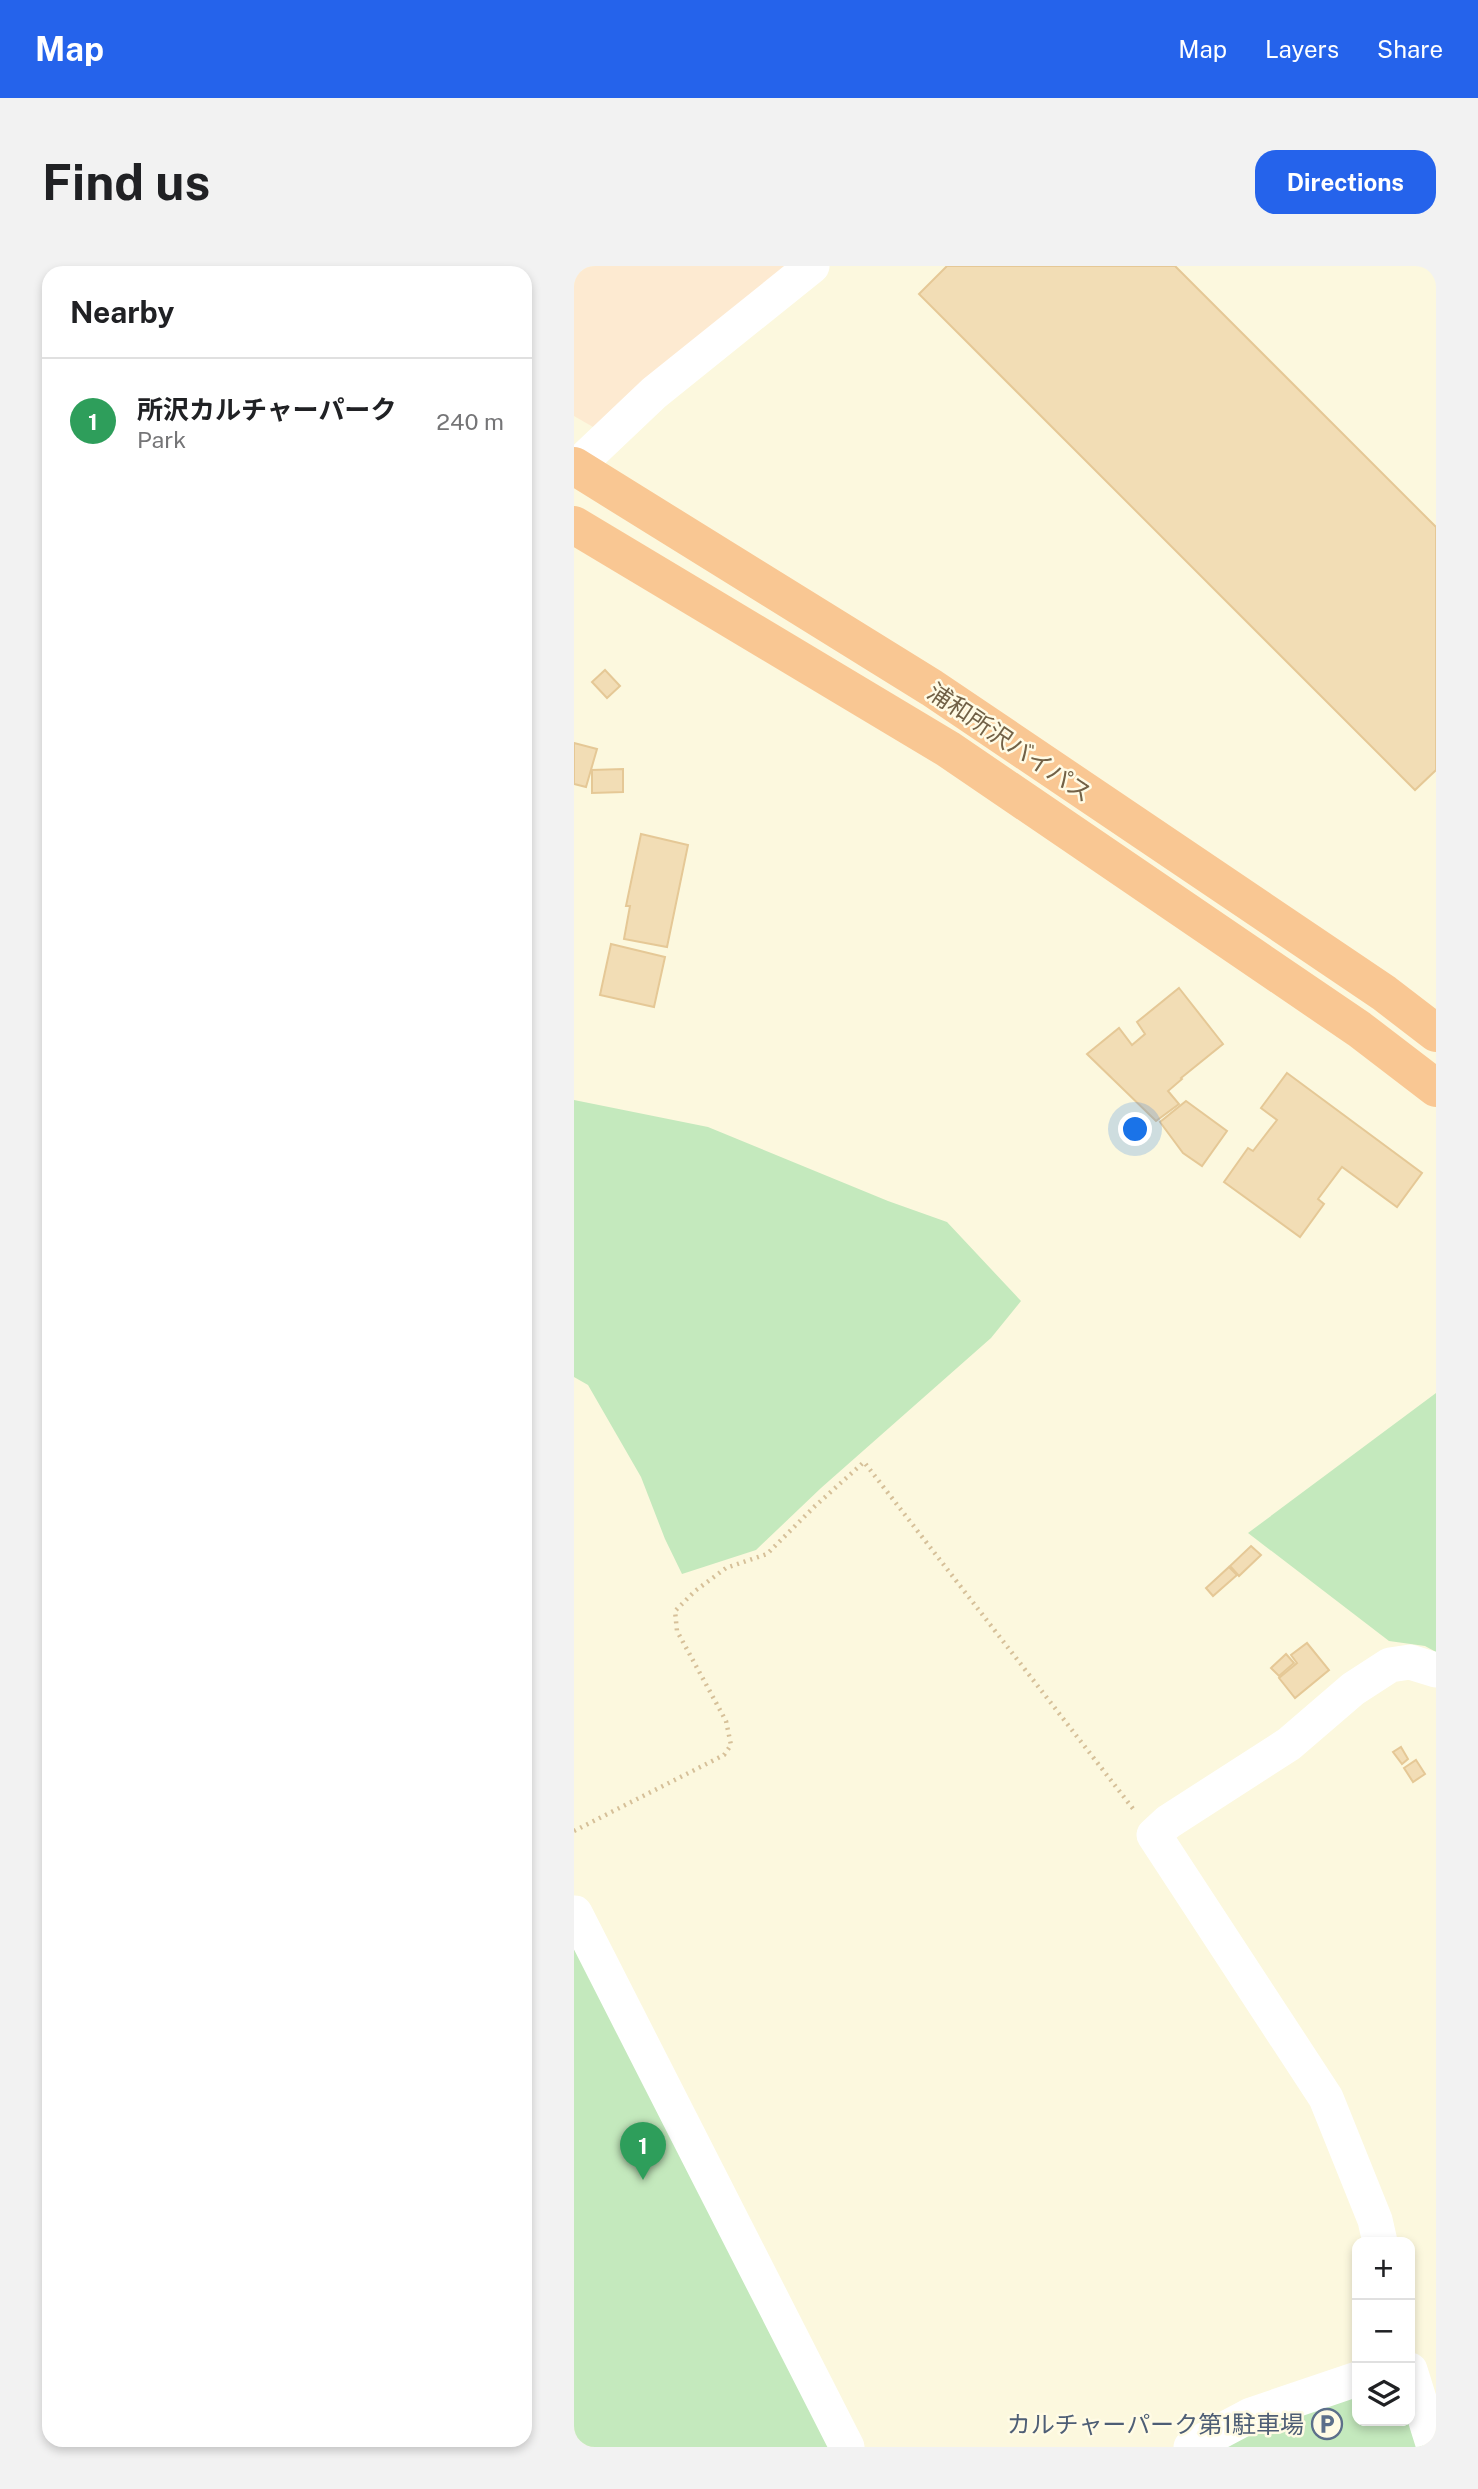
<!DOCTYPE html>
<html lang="en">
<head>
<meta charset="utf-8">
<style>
  body { margin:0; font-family:"Public Sans","Noto Sans JP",sans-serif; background:#f2f2f2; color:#202124 }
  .controls { position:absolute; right:21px; bottom:21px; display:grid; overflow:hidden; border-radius:14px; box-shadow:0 4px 10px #0003 }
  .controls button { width:63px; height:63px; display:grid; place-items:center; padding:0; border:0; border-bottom:2px solid #e0e0e0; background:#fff; color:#202124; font:35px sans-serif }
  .you { position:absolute; left:562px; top:864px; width:24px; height:24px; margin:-18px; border:5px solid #fff; border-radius:50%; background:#1a73e8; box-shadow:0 0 0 10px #1a73e833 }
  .badge { display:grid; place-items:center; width:46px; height:46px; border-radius:50%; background:#2563eb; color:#fff; font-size:23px; font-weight:700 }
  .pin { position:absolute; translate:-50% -58px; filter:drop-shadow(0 2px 4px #0008) }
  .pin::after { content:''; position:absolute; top:37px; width:24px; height:21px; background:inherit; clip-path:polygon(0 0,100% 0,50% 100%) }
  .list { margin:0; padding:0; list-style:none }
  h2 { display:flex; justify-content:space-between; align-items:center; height:91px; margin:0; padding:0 28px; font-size:30px }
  h2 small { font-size:23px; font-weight:400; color:#757577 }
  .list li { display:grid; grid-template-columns:46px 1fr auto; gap:21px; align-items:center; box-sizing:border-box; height:126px; padding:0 28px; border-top:2px solid #e0e0e0 }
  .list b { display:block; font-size:26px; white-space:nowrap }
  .list p { margin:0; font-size:23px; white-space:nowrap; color:#757577 }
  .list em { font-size:23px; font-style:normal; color:#757577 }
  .icon { flex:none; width:38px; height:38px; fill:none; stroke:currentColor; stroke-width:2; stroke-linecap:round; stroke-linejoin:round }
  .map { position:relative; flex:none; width:862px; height:2181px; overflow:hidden; border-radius:21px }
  header { display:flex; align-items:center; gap:42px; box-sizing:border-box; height:98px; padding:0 35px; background:#2563eb; color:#fff }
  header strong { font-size:33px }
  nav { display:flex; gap:38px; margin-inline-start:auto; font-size:24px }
  .intro { display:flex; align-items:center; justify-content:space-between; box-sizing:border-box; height:168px; padding:0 42px }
  h1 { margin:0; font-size:49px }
  .button { padding:18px 32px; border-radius:21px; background:#2563eb; color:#fff; font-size:24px; font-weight:700 }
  main { display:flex; gap:42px; padding:0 42px }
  aside { flex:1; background:#fff; border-radius:21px; box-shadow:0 4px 10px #0003 }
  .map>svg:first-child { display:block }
  .commercial { fill:#fdead1 }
  .green { fill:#c4e9bd }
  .building { fill:#f2ddb5; stroke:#e5c896; stroke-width:2 }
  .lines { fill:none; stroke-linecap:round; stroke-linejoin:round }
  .path { stroke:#d6c099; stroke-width:4.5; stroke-dasharray:2 5; stroke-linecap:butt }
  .minor { stroke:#fff; stroke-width:35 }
  .highway { stroke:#f9c793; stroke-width:38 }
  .labels { text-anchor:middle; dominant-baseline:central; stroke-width:5; stroke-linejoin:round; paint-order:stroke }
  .street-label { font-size:24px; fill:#726146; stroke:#fffbe5 }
  .service-label { font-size:24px; fill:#4e5e75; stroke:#fffbe5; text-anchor:end }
</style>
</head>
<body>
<header>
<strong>Map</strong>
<nav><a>Map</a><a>Layers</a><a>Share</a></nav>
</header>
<div class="intro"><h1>Find us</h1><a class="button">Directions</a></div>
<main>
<aside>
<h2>Nearby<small></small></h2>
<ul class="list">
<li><span class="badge" style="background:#2e9e5b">1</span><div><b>所沢カルチャーパーク</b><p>Park</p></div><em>240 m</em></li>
</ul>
</aside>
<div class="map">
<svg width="862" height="2181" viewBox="0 0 862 2181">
  <rect width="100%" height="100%" fill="#fcf8de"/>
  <path class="commercial" d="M0,0H226L26,165L0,150Z"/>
  <g class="green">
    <path d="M0,834L134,861L314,935L373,956L447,1035L417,1072L247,1222L182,1284L108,1308L91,1273L67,1211L14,1119L0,1111Z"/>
    <path d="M862,1127V1386L851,1380L815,1375L674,1267Z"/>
    <path d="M0,1645L273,2181H0Z"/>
    <path d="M783,2125V2155H836L850,2181H643Z"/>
  </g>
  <g class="building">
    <path d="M373,0H601L862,261V504L841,524L345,28Z"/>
    <path d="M31,404L46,420L33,432L18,416Z"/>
    <path d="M0,477L23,483L12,521L0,518Z"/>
    <path d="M49,503V526L18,527V504Z"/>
    <path d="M67,568L114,579L93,681L50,673L56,640H52Z"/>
    <path d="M37,678L91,691L80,741L26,729Z"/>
    <path d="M605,722L649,778L607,812L608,813L594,825L605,838L582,855L513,788L545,762L558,779L571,768L563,756Z"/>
    <path d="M713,807L848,907L823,941L768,901L744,933L750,938L726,971L650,916L674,882L679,885L703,854L687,842Z"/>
    <path d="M612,835L653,865L628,900L609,887L586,856Z"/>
    <path d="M677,1280L687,1289L665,1310L656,1300Z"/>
    <path d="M655,1301L663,1309L639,1330L632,1322Z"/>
    <path d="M733,1377L755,1404L721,1432L705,1412L723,1397L717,1389Z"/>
    <path d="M712,1388L720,1397L705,1410L697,1402Z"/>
    <path d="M827,1481L834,1493L828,1498L819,1486Z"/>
    <path d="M842,1494L851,1508L839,1516L830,1502Z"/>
  </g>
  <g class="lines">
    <path class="path" d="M0,1565L150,1489L157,1479L152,1455L103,1365L101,1345L121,1325L152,1302L193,1288L240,1241L290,1196L560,1544"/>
    <g class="minor">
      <path d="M2,201L80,127L238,0"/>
      <path d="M1,1647L273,2181"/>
      <path d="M806,1976L801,1954L752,1832L580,1569L594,1556L715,1478L779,1423L816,1399L836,1396L862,1404"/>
      <path d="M836,2104L860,2181"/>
      <path d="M617,2181L677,2149L783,2113"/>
    </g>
    <g class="highway">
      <path d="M0,200L358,422L810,727L862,767"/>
      <path d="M0,259L374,483L785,763L862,822"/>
    </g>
  </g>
  <defs>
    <g id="parking-ring" transform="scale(1.575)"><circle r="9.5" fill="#fffbe5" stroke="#5c6f8a" stroke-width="1.5"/><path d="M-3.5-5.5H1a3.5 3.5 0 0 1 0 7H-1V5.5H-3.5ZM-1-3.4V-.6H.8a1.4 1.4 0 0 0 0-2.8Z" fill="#5c6f8a"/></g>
  </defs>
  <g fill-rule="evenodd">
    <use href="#parking-ring" x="753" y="2158"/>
  </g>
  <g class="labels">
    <g class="street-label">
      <text transform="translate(436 476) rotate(34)">浦和所沢バイパス</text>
    </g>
    <g class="service-label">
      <text x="730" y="2158">カルチャーパーク第1駐車場</text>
    </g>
  </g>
</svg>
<div class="controls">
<button>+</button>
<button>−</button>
<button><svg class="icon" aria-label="layers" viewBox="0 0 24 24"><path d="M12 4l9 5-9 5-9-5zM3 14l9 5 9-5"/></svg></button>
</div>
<div class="you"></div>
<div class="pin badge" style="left:69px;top:1914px;background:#2e9e5b">1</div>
</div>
</main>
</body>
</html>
